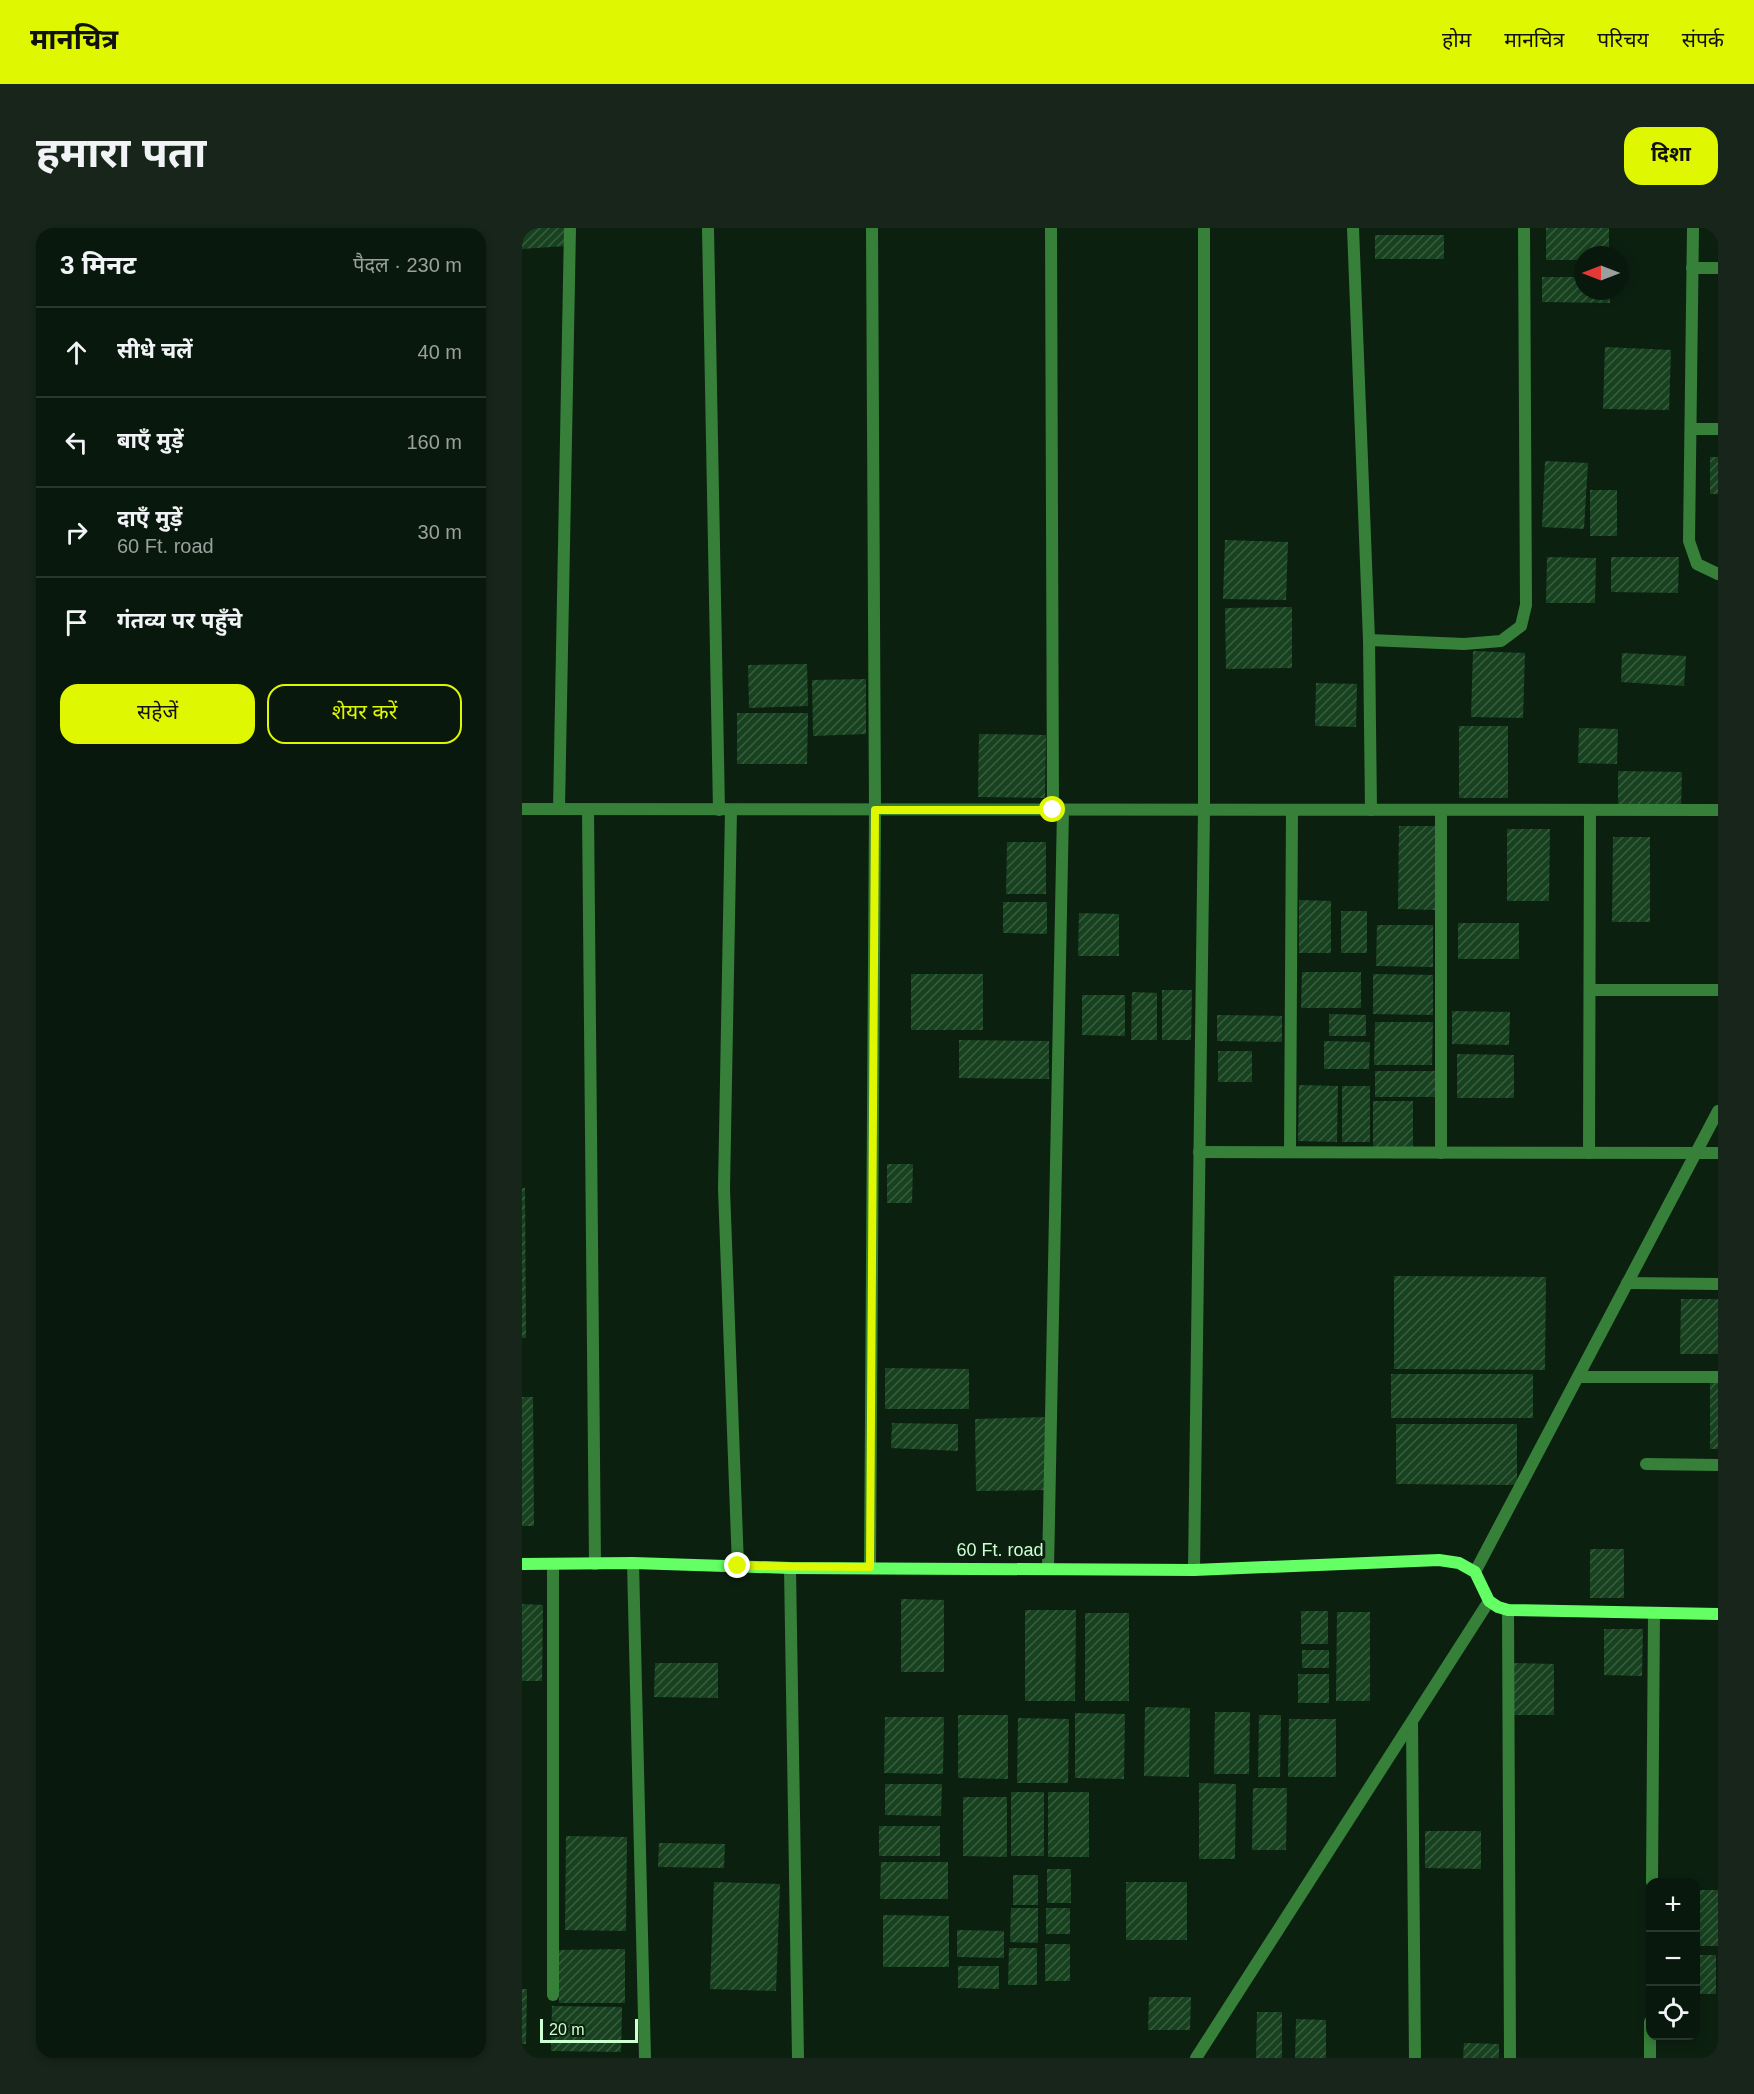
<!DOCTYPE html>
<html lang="hi">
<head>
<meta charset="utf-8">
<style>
  body { margin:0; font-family:Helvetica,"Noto Sans Devanagari",sans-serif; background:#17251a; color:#f1f3f6 }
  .controls { position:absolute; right:18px; bottom:18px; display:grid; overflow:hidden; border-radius:12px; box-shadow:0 3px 9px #0003 }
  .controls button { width:54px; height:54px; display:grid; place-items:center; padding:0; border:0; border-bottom:2px solid #29372d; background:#09180c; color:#f1f3f6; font:30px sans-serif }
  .compass { position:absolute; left:1052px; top:18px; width:54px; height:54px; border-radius:50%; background:#09180c; box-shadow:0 3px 9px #0003; rotate:270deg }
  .scale { position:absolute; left:18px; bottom:15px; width:98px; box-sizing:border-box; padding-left:6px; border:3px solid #ccffd1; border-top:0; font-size:16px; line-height:21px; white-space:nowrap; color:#ccffd1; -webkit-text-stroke:4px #0c2010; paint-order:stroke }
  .stop { position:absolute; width:18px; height:18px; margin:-14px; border:4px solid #dff700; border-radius:50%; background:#fff }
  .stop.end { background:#dff700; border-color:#fff; box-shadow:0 2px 6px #0008 }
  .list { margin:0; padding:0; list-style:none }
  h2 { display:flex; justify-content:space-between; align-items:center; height:78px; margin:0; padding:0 24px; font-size:26px }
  h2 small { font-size:20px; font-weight:400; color:#99a09d }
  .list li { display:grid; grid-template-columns:39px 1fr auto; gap:18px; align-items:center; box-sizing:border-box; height:90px; padding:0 24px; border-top:2px solid #29372d }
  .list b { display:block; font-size:22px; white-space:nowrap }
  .list p { margin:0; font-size:20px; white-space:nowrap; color:#99a09d }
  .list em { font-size:20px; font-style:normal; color:#99a09d }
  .actions { display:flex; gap:12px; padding:18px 24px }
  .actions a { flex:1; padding:14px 0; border:2px solid #dff700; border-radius:18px; text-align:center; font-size:21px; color:#dff700 }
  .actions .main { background:#dff700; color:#111 }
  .icon { flex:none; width:33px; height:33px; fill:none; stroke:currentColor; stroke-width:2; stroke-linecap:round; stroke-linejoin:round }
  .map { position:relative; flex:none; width:1196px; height:1830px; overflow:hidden; border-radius:18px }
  header { display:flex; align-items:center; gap:36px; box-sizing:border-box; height:84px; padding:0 30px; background:#dff700; color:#111 }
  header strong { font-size:28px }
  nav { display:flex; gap:33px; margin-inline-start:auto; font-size:21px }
  .intro { display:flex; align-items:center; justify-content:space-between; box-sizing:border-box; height:144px; padding:0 36px }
  h1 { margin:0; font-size:42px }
  .button { padding:15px 27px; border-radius:18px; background:#dff700; color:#111; font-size:21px; font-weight:700 }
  main { display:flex; gap:36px; padding:0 36px }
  aside { flex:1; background:#09180c; border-radius:18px; box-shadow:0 3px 9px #0003 }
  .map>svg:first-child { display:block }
  .building { fill:url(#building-hatch) }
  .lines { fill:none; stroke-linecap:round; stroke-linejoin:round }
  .street { stroke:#368039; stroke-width:12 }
  .secondary { stroke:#63ff65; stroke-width:12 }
  .route { stroke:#dff700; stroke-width:8 }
  .labels { text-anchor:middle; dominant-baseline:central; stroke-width:6; stroke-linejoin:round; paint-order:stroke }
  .street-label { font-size:18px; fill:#ccffd1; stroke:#0c2010 }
</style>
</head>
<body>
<header>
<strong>मानचित्र</strong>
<nav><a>होम</a><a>मानचित्र</a><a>परिचय</a><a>संपर्क</a></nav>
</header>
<div class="intro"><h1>हमारा पता</h1><a class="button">दिशा</a></div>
<main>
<aside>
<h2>3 मिनट<small>पैदल · 230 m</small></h2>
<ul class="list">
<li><svg class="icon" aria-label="ahead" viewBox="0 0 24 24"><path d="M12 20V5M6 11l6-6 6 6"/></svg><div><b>सीधे चलें</b></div><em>40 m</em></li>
<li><svg class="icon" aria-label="left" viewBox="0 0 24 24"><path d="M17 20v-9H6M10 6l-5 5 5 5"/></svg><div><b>बाएँ मुड़ें</b></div><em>160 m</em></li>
<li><svg class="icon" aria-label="right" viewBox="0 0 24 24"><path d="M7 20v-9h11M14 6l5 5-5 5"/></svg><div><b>दाएँ मुड़ें</b><p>60 Ft. road</p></div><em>30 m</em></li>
<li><svg class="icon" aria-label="arrive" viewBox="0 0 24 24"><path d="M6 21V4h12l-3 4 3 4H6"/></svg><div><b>गंतव्य पर पहुँचे</b></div></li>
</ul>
<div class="actions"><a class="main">सहेजें</a><a>शेयर करें</a></div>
</aside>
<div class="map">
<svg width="1196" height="1830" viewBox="0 0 1196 1830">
  <defs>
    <pattern id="building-hatch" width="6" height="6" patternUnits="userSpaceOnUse" patternTransform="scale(1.5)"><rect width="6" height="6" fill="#184120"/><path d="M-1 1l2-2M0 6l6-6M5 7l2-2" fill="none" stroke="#385e3f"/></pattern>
  </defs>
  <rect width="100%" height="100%" fill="#0c2010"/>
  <g class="building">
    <path d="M0,0H42L44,18L0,21Z"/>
    <path d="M1024,0H1087V27H1061V32H1024Z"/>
    <rect x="853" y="7" width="69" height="24"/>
    <path d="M1020,49H1061V63H1088V75L1020,74Z"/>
    <path d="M1083,119L1149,122L1147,182L1081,181Z"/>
    <rect x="1188" y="229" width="8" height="37"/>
    <path d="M1023,233L1066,235L1062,301L1020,299Z"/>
    <rect x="1068" y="262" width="27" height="46"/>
    <path d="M703,312L766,314L764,372L701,371Z"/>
    <path d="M1025,329L1074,330L1073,375H1024Z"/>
    <path d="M1089,329H1157L1156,365L1089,364Z"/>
    <path d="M770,379V440L704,441L703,380Z"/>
    <path d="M951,423L1003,425L1001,490L949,489Z"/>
    <path d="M1100,425L1164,428L1162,458L1099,454Z"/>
    <path d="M285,436L286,478L227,480L226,437Z"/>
    <path d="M344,451V506L291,508L290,452Z"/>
    <path d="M794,455L835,456L834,499L793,498Z"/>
    <path d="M215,485H286L285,536H215Z"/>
    <rect x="937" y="498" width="49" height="72"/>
    <path d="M1057,500L1096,501L1095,536L1056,535Z"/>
    <path d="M457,506L524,507L523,570L456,569Z"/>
    <path d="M1096,543L1160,544L1159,579L1096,578Z"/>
    <path d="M877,598H913V682L876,681Z"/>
    <path d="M985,601H1028L1027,673H985Z"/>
    <path d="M1091,609H1128V694H1090Z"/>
    <path d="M485,614H524V666H484Z"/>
    <path d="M777,672L809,673V725H777Z"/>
    <path d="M481,674H525V706L481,705Z"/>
    <rect x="819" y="683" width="26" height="42"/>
    <path d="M557,685L597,686V728H556Z"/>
    <rect x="936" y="695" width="61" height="36"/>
    <path d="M855,697H911V739L854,738Z"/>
    <path d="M780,744H839V780H779Z"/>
    <rect x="389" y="746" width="72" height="56"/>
    <path d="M851,746L911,747V787L851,786Z"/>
    <path d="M640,762H670L669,812H640Z"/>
    <path d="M610,764L635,765V812H609Z"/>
    <path d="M560,767H603V808L560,807Z"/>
    <path d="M930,783L988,784L987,817L930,816Z"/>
    <path d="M807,786L844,787V808H807Z"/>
    <path d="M695,787L760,788V814L695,813Z"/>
    <path d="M853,794H911L910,837H852Z"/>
    <path d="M437,812L527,813V851L437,850Z"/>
    <path d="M802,813L848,814L847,841H802Z"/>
    <rect x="696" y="823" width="34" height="31"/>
    <path d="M935,826L992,827V870H935Z"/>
    <rect x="853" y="843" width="60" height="26"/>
    <path d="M777,857L816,858L815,914L776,913Z"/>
    <rect x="820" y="858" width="28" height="56"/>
    <rect x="851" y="873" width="40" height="47"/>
    <path d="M365,936H391L390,975H365Z"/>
    <path d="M0,960H3L4,1110H0Z"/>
    <path d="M872,1048L1024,1049L1023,1142L872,1141Z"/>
    <path d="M1159,1071H1196V1126H1158Z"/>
    <path d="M363,1140L447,1141V1181H363Z"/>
    <rect x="869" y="1146" width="142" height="44"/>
    <rect x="1188" y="1154" width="8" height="67"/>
    <path d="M0,1169H11L12,1298H0Z"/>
    <path d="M525,1189L526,1262L454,1263L453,1191Z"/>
    <path d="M370,1195L436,1196V1223L369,1220Z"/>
    <path d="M874,1196H995V1257L874,1256Z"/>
    <rect x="1068" y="1321" width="34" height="49"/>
    <path d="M379,1371L422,1372V1444H379Z"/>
    <path d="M0,1376L21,1377L20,1453H0Z"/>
    <path d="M503,1382H554L553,1473H503Z"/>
    <rect x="779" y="1383" width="27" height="33"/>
    <path d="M815,1384H848V1473H814Z"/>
    <rect x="563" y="1385" width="44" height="88"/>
    <path d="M1082,1401H1121L1120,1448L1082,1447Z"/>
    <rect x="780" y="1422" width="27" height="18"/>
    <path d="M133,1435H196V1470L132,1469Z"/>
    <path d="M989,1435L1032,1436V1487H988Z"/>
    <rect x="776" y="1446" width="31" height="29"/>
    <path d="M623,1479L668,1480L667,1549L622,1548Z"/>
    <path d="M693,1484H728L727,1546H692Z"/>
    <path d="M553,1485L603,1486L602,1551L553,1550Z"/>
    <path d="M436,1487H486V1551L436,1550Z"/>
    <path d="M737,1487H759L758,1549H736Z"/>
    <path d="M363,1489H422L421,1546L362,1545Z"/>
    <path d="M496,1490L547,1491L546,1555H495Z"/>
    <path d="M767,1491H814V1549H766Z"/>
    <path d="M677,1555L714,1556L713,1631H677Z"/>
    <path d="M363,1556H420L419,1588L363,1587Z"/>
    <path d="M731,1560H765L764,1622H730Z"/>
    <rect x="489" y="1564" width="33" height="64"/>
    <rect x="526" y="1564" width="41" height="65"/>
    <path d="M441,1569H485V1629L441,1628Z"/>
    <rect x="357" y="1598" width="61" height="30"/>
    <path d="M903,1603H959V1641L903,1640Z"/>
    <path d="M44,1608L105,1609L104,1703L43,1702Z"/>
    <path d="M137,1615L203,1616L202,1640L136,1639Z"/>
    <path d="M359,1634H426V1671H358Z"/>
    <rect x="525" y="1641" width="24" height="34"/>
    <rect x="491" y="1647" width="25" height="30"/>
    <path d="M192,1654L258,1656L254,1763L188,1761Z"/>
    <rect x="604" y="1654" width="61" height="58"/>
    <rect x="1174" y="1662" width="22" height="56"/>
    <path d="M489,1680H516V1715L488,1714Z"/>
    <rect x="524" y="1680" width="24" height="26"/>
    <path d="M361,1687L427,1688V1739H361Z"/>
    <path d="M435,1702L482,1703V1730L435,1729Z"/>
    <rect x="523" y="1716" width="25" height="37"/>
    <path d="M487,1720H515V1757H486Z"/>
    <path d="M103,1721V1775H37V1722Z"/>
    <rect x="1174" y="1727" width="20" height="39"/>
    <path d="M436,1738H477V1761L436,1760Z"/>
    <path d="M0,1761H5L4,1816H0Z"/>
    <path d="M627,1769H669L668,1802H626Z"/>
    <path d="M30,1778L100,1779L99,1824L29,1823Z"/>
    <path d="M735,1784H760V1830H734Z"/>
    <path d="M774,1791L804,1792V1830H773Z"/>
    <path d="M942,1815L977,1816V1830H941Z"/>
  </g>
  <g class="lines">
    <g class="street">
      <path d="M186,0L197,582"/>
      <path d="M529,0L531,582"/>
      <path d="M831,0L847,412L849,582"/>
      <path d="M1171,0L1167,313L1175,336L1196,346"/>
      <path d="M1170,40H1196"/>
      <path d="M1169,201H1196"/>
      <path d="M847,412L942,416L979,413L999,398L1004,377L1002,0"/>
      <path d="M0,581L1196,582"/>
      <path d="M37,581L48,0"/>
      <path d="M66,582L73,1336"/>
      <path d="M209,582L202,961L216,1338"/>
      <path d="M919,582V925"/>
      <path d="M1068,762H1196"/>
      <path d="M677,924L1196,925"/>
      <path d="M768,924L770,582"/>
      <path d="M1067,925L1068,582"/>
      <path d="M1105,1055L1196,1056"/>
      <path d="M1056,1149H1196"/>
      <path d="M1124,1236L1196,1237"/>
      <path d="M111,1335L123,1830"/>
      <path d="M31,1336V1767"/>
      <path d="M348,1339L353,582L350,0"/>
      <path d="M268,1340L276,1830"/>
      <path d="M526,1341L541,582"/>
      <path d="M672,1342L682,582V0"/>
      <path d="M953,1344L1196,883"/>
      <path d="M986,1382L988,1830"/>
      <path d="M890,1495L893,1830"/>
      <path d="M1130,1654L1132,1385"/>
      <path d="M674,1830L967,1373"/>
      <path d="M1128,1830V1794"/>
    </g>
    <path class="secondary" d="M0,1336L111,1335L268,1340L672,1342L917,1332L937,1335L953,1344L967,1373L976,1379L986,1382L1196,1386"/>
  </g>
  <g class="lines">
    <path class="route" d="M216,1338L348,1339L353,582H531"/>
  </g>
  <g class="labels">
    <g class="street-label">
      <text x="478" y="1322">60 Ft. road</text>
    </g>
  </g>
</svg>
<div class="controls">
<button>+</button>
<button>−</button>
<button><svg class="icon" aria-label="locate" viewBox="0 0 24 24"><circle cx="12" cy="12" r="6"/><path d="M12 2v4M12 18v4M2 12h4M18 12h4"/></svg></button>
</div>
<svg class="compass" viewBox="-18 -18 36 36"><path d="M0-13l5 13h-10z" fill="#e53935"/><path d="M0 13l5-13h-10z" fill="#99a09d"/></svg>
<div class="scale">20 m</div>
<div class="stop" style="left:531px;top:582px"></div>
<div class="stop end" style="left:216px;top:1338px"></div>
</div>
</main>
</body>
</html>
